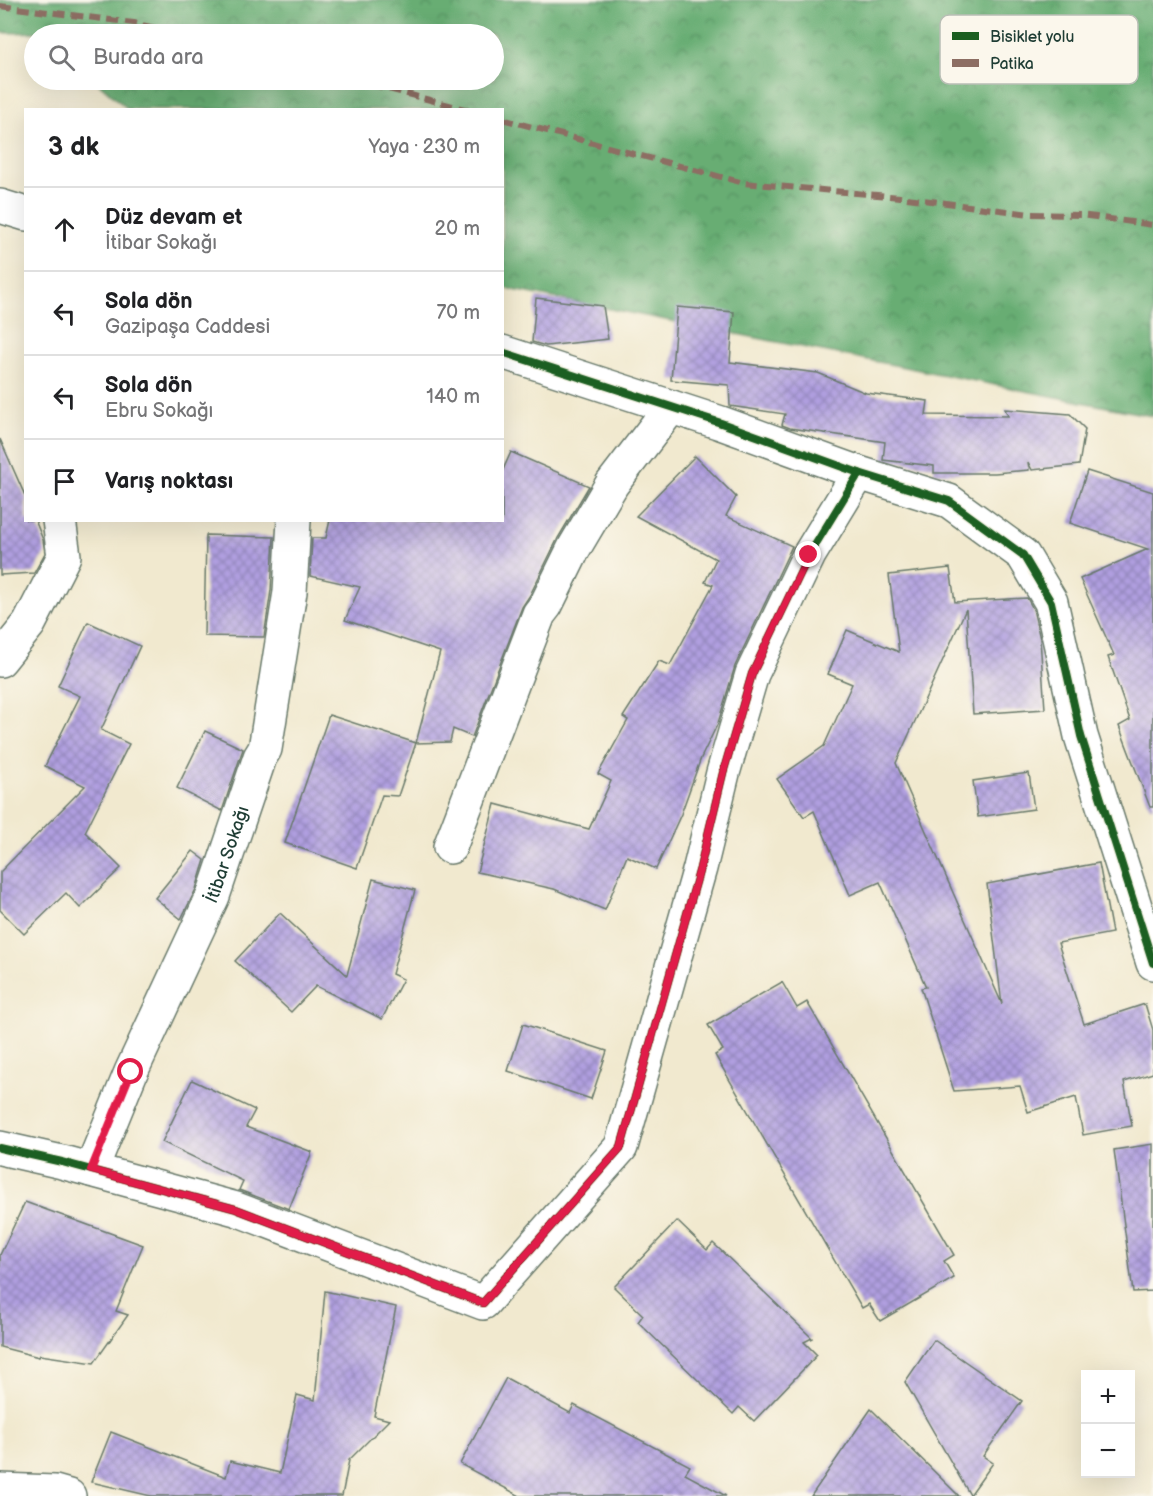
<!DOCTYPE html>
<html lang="tr">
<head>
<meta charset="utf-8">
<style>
  body { margin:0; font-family:"Balsamiq Sans",sans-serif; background:#f2f2f2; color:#202124 }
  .controls { position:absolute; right:18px; bottom:18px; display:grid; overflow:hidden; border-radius:0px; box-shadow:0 6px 24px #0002 }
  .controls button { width:54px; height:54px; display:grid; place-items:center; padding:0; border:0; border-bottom:2px solid #e0e0e0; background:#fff; color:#202124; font:30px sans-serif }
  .stop { position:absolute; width:18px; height:18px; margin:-14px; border:4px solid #e11d48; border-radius:50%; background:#fff }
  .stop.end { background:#e11d48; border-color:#fff; box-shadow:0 2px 6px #0008 }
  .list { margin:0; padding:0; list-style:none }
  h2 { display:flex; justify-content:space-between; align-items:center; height:78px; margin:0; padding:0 24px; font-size:26px }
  h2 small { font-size:20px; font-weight:400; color:#757577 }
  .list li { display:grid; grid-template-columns:39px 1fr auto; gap:18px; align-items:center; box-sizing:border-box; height:84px; padding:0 24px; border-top:2px solid #e0e0e0 }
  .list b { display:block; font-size:22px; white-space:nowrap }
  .list p { margin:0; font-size:20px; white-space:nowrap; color:#757577 }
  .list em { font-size:20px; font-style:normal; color:#757577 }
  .icon { flex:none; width:33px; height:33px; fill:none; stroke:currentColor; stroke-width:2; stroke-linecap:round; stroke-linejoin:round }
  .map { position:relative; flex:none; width:1153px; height:1496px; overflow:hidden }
  .search { position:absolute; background:#fff; box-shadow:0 6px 24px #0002; left:24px; top:24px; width:480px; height:66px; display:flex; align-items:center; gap:15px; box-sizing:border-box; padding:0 21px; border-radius:33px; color:#757577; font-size:22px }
  .panel { position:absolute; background:#fff; box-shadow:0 6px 24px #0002; left:24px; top:108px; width:480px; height:414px; border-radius:0px }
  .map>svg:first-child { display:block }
  .forest { fill:url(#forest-crowns); stroke:#437554; stroke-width:1.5 }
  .building { fill:url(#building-cross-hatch) }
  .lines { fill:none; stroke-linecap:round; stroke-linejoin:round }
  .minor-casing { stroke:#68796a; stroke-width:36 }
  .minor { stroke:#fff; stroke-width:33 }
  .quiet { stroke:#8d6e63; stroke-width:6; stroke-dasharray:12 6; stroke-linecap:butt }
  .cycleway-casing { stroke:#fbf7ec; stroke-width:11 }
  .cycleway { stroke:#1b5e20; stroke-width:8 }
  .route { stroke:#e11d48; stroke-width:8 }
  .labels { text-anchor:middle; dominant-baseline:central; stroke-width:4.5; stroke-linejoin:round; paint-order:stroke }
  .street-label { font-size:18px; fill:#1f3d34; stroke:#fbf7ec }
  .key { fill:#fbf7ec; stroke:#b9bfb5; stroke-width:1.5 }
  .key-label { font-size:16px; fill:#1f3d34 }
</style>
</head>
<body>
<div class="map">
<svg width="1153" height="1496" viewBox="0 0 1153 1496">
  <defs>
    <pattern id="forest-crowns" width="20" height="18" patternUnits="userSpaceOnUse" patternTransform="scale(1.5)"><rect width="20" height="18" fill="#67ad73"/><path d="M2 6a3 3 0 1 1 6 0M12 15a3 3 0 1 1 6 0" fill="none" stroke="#548e5f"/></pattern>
    <pattern id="building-cross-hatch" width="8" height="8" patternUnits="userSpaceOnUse" patternTransform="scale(1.5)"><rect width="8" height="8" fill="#b09fe0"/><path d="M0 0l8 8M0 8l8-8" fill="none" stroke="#8f83b6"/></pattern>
  </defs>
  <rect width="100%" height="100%" fill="#fbf7ec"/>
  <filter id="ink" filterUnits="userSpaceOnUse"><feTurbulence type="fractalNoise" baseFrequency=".0167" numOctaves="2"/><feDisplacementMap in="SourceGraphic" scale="12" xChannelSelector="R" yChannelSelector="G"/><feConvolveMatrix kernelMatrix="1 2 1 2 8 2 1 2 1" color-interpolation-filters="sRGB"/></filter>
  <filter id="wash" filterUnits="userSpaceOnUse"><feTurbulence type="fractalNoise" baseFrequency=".008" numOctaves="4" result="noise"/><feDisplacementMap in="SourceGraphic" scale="24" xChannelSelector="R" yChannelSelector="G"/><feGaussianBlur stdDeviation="1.35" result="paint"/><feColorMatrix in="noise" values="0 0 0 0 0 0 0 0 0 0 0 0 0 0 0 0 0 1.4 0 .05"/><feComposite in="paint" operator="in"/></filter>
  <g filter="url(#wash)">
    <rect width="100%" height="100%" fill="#f1e9cf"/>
    <path class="forest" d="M0,0H1153V416L503,288L502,110L128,109L95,80H494V34H45L43,32L0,33Z"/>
    <g id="blocks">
      <g class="building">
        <path d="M536,298L603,306L608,339L546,346L532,342Z"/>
        <path d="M677,307L734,312L730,362L818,373L866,393L928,401L926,415L1008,416L1005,409L1070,414L1085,429L1079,465L1032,470L1028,462L1029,470L995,473H934V466L883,460L885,442L790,428L782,425L785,414L730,406L729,385L671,380Z"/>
        <path d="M0,439L26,498V520H35L43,540L45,553L34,573L0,575Z"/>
        <path d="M511,452L589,486L558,538L530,595L522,607L472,737L453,729L450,742L416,743L440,652L345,620L360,587L310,576L312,538H326L330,520H502V472Z"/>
        <path d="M695,456L736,497L726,516L792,546L735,666L718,723L701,758L681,814L656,869L627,856L605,910L554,889L477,872L495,804L589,829L611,781L598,774L628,720L623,717L659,661L670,665L713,585L705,582L716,559L636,516Z"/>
        <path d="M1087,471L1153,492V807H1150L1119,726L1130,720L1108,657L1114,655L1080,579L1148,549L1070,523Z"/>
        <path d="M206,535L274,537L271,590L264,637L204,636Z"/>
        <path d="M950,568L955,602L1027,598L1033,609L1040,639L1045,709L973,714L966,609L896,763L1002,1004L987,884L1099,863L1112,933L1058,943L1084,1024L1145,1004L1153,1030V1073L1124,1082L1132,1126L1083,1135L1076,1097L1028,1112L1020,1086L954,1091L921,988L926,987L880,882L850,895L814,811L804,817L777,779L824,746L852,684L828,674L847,630L899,652L889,575Z"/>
        <path d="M88,622L140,646L101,730L129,744L85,832L121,868L80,908L66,893L24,934L0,910V872L85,786L45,766L80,696L58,686Z"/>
        <path d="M329,715L416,743L398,796L382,795L357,868L285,843Z"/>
        <path d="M205,731L243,749L222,811L177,788Z"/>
        <path d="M1029,773L1034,809L978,817L973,781Z"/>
        <path d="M193,851L205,860L196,889L181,919L155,898Z"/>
        <path d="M373,879L415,890L392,974L403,979L382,1019L316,986L291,1012L235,961L280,913L347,975Z"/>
        <path d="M782,982L797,1008L807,1002L954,1255L944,1261L954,1278L880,1321L869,1304L862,1308L715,1055L723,1050L708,1025Z"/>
        <path d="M523,1024L607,1051L591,1099L508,1071Z"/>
        <path d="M192,1080L255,1110L246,1127L312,1152L289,1209L239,1190L243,1181L162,1142Z"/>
        <path d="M1153,1144V1291L1133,1292L1114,1150Z"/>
        <path d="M25,1202L143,1245L116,1311L128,1315L94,1363L40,1355L39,1357L0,1347V1255Z"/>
        <path d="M677,1221L707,1250L713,1243L812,1338L804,1342L817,1355L754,1421L739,1407L733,1414L638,1322L643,1315L614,1287Z"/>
        <path d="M325,1291L396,1307L374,1416L389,1420L349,1460L342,1496H151L91,1482L111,1432L226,1477L230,1461L280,1473L297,1395L315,1400Z"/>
        <path d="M934,1340L1022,1401L983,1456L993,1463L970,1495L905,1382Z"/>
        <path d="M506,1378L570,1413L574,1405L690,1466L685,1474L726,1496H520L460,1464Z"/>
        <path d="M871,1409L959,1496H811Z"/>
      </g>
    </g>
  </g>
  <g filter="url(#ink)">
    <use href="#blocks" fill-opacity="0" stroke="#68796a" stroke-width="1.5"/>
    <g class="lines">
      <g class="minor-casing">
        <g id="minor">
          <path d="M0,206L26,214"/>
          <path d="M502,352L721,423L859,473L949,501L1023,555L1051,602L1081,736L1153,963"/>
          <path d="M0,660L29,624L64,556L59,520"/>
          <path d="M450,847L539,614L546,605L574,548L612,484L671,407"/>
          <path d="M0,1148L62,1162L236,1209L483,1303L621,1147L700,868L723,773L752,674L809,555L859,473"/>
          <path id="s1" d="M91,1170L131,1072L213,896L260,757L265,749L290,592L294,520"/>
          <path d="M0,1490L55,1492L69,1496"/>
        </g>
      </g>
      <use href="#minor" class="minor"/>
      <g class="quiet">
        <path d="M0,6L134,23L179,34"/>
        <path d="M354,80L468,110"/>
        <path d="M502,119L744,183L900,197L1030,214L1081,215L1153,225"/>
      </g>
      <g class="cycleway-casing">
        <g id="cycleway">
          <path d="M502,352L721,423L859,473L949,501L1023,555L1051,602L1081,736L1153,963"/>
          <path d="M0,1148L62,1162L236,1209L483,1303L621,1147L700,868L723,773L752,674L809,555L859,473"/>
        </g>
      </g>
      <use href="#cycleway" class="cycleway"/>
    </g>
  </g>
  <g class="lines" filter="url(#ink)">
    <path class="route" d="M131,1072L91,1170L236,1209L483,1303L621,1147L700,868L723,773L752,674L809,555"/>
  </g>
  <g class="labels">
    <g class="street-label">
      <text stroke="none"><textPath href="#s1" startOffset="344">İtibar Sokağı</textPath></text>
    </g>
  </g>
  <rect x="940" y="15" width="198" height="69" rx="9" class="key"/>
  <rect x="952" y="32" width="27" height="8" fill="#1b5e20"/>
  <rect x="952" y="59" width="27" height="8" fill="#8d6e63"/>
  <g class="key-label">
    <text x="990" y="42">Bisiklet yolu</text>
    <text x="990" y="69">Patika</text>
  </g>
</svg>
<div class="controls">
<button>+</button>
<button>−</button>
</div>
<div class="stop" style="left:131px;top:1072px"></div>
<div class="stop end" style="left:809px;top:555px"></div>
<div class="search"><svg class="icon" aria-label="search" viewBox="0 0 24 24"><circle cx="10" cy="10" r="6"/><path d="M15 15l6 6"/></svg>Burada ara</div>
<section class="panel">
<h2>3 dk<small>Yaya · 230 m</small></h2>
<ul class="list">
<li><svg class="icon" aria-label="ahead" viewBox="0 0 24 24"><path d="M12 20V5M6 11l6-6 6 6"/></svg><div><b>Düz devam et</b><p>İtibar Sokağı</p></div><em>20 m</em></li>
<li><svg class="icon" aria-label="left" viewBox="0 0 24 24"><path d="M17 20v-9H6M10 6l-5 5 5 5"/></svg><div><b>Sola dön</b><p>Gazipaşa Caddesi</p></div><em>70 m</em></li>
<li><svg class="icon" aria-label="left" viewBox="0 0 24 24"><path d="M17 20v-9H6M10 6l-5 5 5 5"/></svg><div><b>Sola dön</b><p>Ebru Sokağı</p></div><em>140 m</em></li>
<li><svg class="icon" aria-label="arrive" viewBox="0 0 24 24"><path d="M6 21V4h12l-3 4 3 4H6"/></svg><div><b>Varış noktası</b></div></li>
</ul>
</section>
</div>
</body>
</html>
